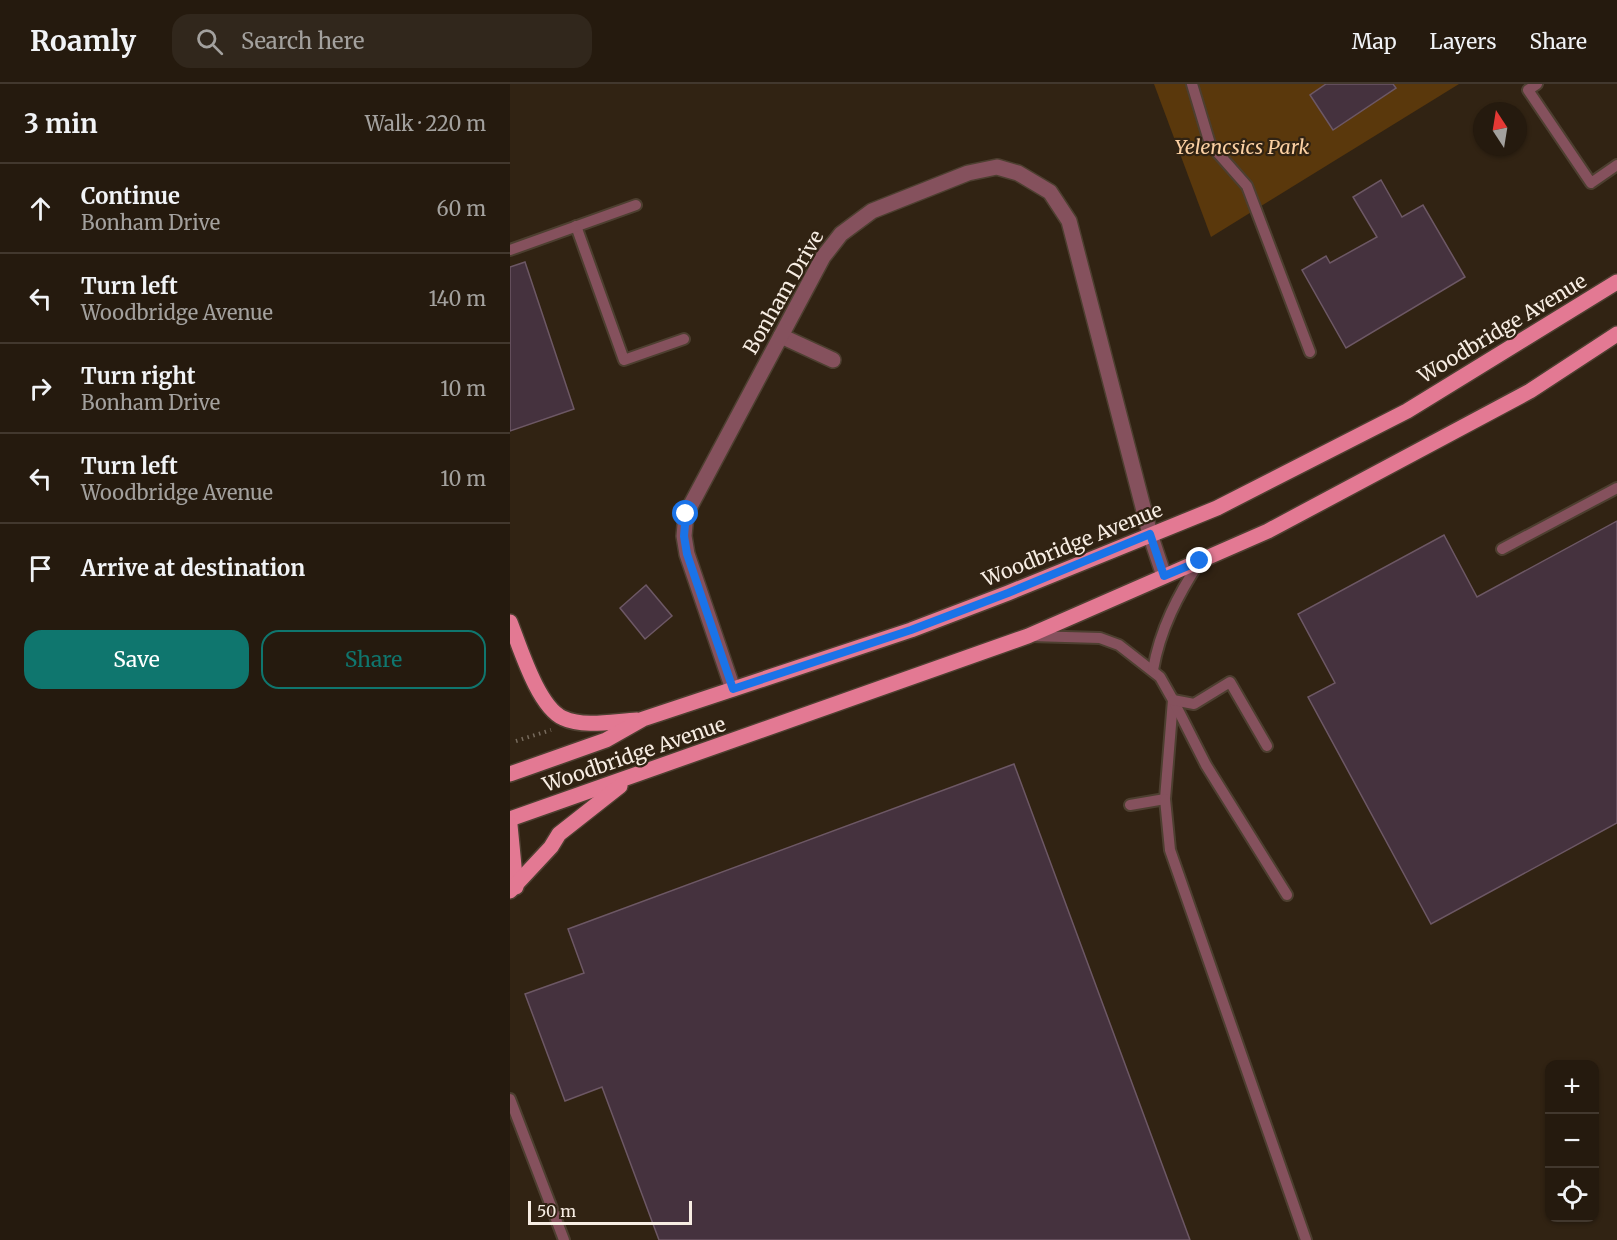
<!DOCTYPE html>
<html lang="en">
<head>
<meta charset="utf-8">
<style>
  body { margin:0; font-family:Merriweather,serif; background:#31271c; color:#f1f3f6 }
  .controls { position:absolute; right:18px; bottom:18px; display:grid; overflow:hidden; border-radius:12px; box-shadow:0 2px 4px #0004 }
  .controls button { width:54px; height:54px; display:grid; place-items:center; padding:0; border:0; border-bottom:2px solid #42382e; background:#251a0e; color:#f1f3f6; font:30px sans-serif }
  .compass { position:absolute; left:963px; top:18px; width:54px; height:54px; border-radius:50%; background:#251a0e; box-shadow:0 2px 4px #0004; rotate:348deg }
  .scale { position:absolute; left:18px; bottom:15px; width:164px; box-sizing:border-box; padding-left:6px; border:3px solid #f7ede3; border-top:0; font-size:16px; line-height:21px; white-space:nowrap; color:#f7ede3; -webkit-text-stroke:4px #312313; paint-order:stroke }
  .stop { position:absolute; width:18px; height:18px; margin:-14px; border:4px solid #1a73e8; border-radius:50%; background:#fff }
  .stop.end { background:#1a73e8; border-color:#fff; box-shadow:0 2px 6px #0008 }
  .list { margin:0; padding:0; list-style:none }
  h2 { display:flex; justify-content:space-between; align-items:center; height:78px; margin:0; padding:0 24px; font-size:26px }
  h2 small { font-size:20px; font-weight:400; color:#a3a19e }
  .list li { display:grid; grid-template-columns:39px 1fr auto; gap:18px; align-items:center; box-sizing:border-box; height:90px; padding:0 24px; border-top:2px solid #42382e }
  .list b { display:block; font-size:22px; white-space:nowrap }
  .list p { margin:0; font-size:20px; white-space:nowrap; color:#a3a19e }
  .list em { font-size:20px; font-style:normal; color:#a3a19e }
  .actions { display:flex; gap:12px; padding:18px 24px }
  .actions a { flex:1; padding:14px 0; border:2px solid #0f766e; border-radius:18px; text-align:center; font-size:21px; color:#0f766e }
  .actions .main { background:#0f766e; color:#fff }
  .icon { flex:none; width:33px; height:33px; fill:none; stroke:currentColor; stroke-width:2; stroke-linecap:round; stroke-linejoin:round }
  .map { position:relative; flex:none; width:1107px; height:1156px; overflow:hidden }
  header { display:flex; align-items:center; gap:36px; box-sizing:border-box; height:84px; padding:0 30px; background:#251a0e; border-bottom:2px solid #42382e }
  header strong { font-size:28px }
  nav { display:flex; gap:33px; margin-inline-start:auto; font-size:21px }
  .search { width:420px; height:54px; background:#31271c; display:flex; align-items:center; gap:15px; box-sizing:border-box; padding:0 21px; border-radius:18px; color:#a3a19e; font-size:22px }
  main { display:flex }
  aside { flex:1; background:#251a0e }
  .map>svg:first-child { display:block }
  .green { fill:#5a380c }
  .building { fill:#45323e; stroke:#6d5865; stroke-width:1.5 }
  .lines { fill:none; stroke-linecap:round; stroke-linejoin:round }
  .service-casing { stroke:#4d3f30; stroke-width:14 }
  .minor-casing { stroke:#4d3f30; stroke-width:18 }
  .primary-casing { stroke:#4d3f30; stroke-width:18 }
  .path { stroke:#776b5d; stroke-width:4; stroke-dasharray:1.5 4.5; stroke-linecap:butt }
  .service { stroke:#85515d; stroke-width:10 }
  .minor { stroke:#85515d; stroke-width:15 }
  .primary { stroke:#e37993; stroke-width:15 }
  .route { stroke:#1a73e8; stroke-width:8 }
  .labels { text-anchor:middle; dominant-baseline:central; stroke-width:4.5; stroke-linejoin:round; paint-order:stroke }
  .park-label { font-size:20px; font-style:italic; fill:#facfa2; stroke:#312313 }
  .street-label { font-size:20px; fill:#f7ede3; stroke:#312313 }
</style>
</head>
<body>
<header>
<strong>Roamly</strong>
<div class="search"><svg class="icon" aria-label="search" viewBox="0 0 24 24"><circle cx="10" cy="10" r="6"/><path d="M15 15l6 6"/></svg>Search here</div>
<nav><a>Map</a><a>Layers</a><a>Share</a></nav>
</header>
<main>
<aside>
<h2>3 min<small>Walk · 220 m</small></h2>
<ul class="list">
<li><svg class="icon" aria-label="ahead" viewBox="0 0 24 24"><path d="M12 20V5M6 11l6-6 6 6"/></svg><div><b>Continue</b><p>Bonham Drive</p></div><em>60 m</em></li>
<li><svg class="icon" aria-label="left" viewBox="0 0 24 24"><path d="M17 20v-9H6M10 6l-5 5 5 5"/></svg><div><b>Turn left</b><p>Woodbridge Avenue</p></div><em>140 m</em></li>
<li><svg class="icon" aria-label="right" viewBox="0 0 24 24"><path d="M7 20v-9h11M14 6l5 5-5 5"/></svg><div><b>Turn right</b><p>Bonham Drive</p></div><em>10 m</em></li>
<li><svg class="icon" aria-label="left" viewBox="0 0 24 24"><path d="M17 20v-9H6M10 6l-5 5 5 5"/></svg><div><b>Turn left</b><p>Woodbridge Avenue</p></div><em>10 m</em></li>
<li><svg class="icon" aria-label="arrive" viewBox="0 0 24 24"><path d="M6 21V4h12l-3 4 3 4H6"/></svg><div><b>Arrive at destination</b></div></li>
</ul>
<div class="actions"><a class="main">Save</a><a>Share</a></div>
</aside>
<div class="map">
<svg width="1107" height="1156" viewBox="0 0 1107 1156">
  <rect width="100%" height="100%" fill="#312313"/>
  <path class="green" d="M644,0H949L701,153Z"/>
  <g class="building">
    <path d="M816,0H883L886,4L823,46L800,11Z"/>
    <path d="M871,96L892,133L913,121L955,193L836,264L792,186L816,172L820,179L867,153L843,113Z"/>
    <path d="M15,178L64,325L0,347V183Z"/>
    <path d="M1107,437V739L921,840L798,613L825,599L788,530L934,451L967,513Z"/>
    <path d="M136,501L162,532L135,555L110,524Z"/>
    <path d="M504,680L680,1156H149L92,1003L55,1017L15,910L74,889L58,845Z"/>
  </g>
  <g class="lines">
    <g class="service-casing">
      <g id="service">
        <path d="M682,0L700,60L737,102L800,268"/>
        <path d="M1027,0L1018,6L1081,99L1107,81"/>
        <path d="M66,142L114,276L174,255"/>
        <path d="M0,166L126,121"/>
        <path d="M992,465L1107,404"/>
        <path d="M521,552L590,554L609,561L650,593L663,616L655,715L620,721"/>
        <path d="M643,586C650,545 668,511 690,477"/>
        <path d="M663,616L696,681L777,811"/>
        <path d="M663,616L684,620L720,598L757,662"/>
        <path d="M655,715L660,766L796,1156"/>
        <path d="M0,1015L54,1156"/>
      </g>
    </g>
    <g class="minor-casing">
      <g id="minor">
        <path d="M271,252L323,276"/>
        <path d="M223,605L177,470L174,452L176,430L313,173L331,150L362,127L458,89L487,83L508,89L540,108L559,137L640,450L654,492"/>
      </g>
    </g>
    <g class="primary-casing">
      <g id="primary">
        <path d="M0,538C10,563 28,623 53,634C74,644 105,637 127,636"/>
        <path d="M0,690L96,656L133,635L401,546L498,509L707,424L897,327L1107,198"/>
        <path d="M0,735L518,552L758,447L1020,307L1107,250"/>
        <path d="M0,741L6,803"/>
        <path d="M0,807L41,763L49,750L110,702"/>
      </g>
    </g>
    <path class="path" d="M6,657L41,646"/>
    <use href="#service" class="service"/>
    <use href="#minor" class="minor"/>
    <use href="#primary" class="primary"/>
  </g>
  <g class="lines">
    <path class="route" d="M176,430L174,452L177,470L223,605L401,546L498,509L640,450L654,492L690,477"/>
  </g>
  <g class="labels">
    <g class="park-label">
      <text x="732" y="62">Yelencsics Park</text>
    </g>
    <g class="street-label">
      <text transform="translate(273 208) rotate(-60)">Bonham Drive</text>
      <text transform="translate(992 244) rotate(-31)">Woodbridge Avenue</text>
      <text transform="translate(562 460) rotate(-22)">Woodbridge Avenue</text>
      <text transform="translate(124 670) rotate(-19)">Woodbridge Avenue</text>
    </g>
  </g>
</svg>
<div class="controls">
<button>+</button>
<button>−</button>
<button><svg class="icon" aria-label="locate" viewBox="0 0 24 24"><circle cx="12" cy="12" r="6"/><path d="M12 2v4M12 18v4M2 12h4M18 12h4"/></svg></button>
</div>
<svg class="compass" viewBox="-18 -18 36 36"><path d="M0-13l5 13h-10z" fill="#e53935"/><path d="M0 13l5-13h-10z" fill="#a3a19e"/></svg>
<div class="scale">50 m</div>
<div class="stop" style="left:176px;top:430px"></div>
<div class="stop end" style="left:690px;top:477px"></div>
</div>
</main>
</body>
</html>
